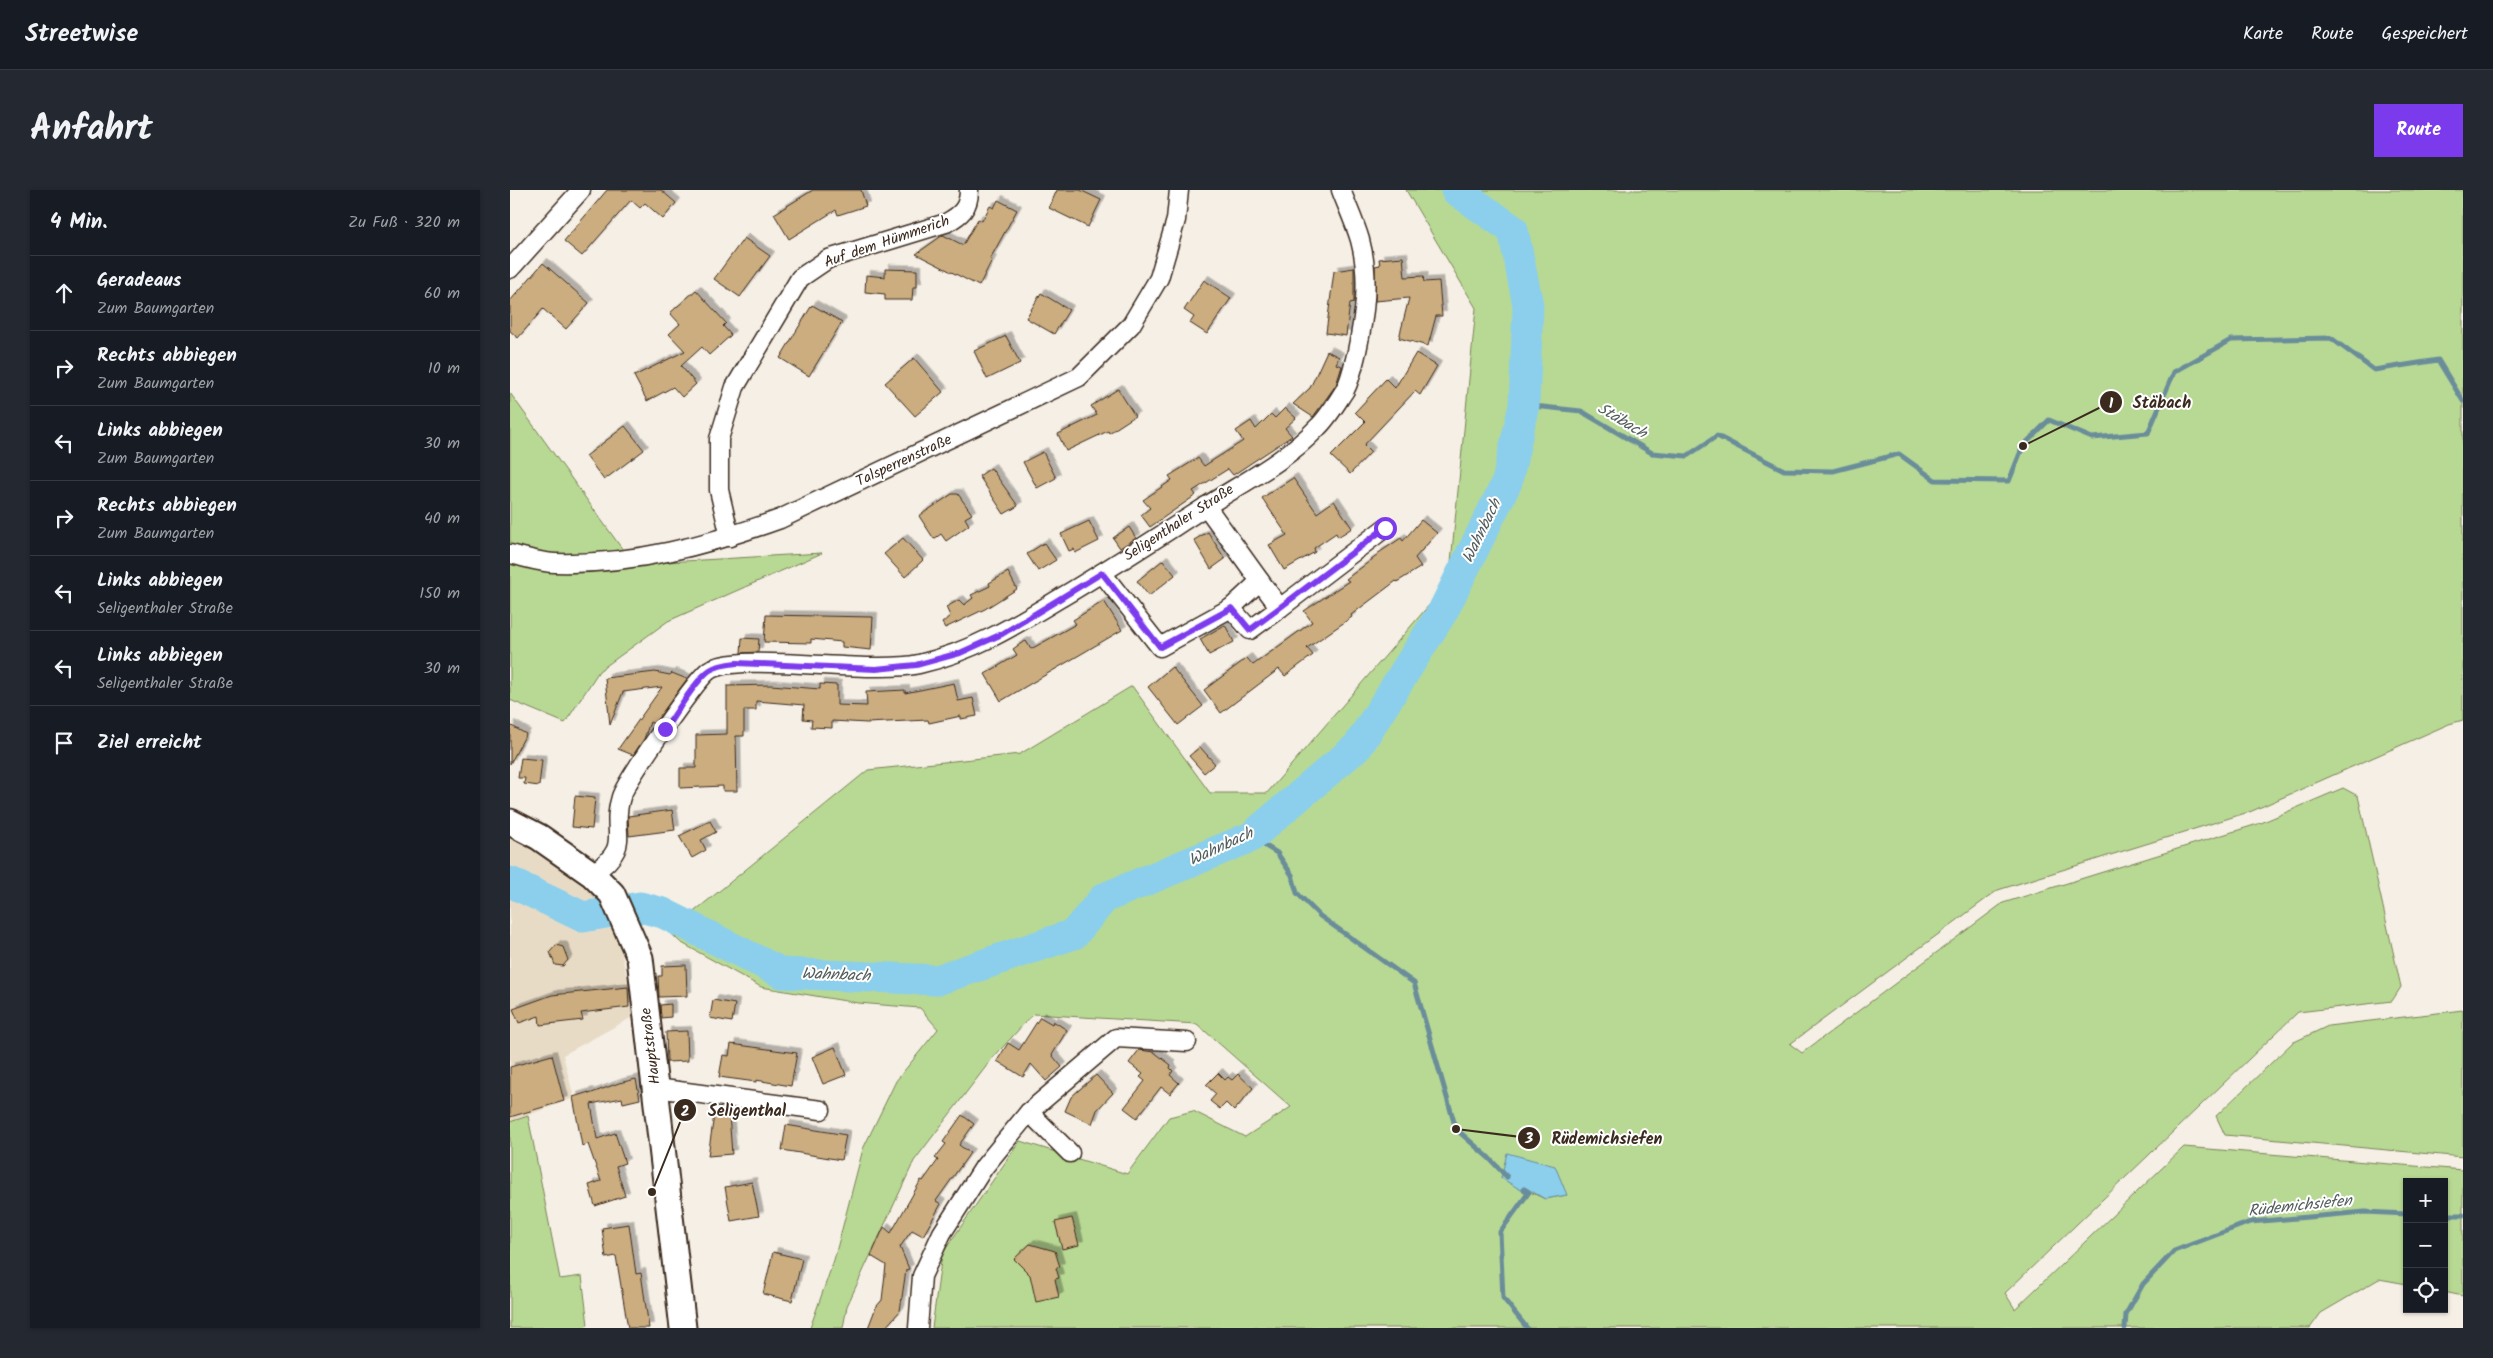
<!DOCTYPE html>
<html lang="de">
<head>
<meta charset="utf-8">
<style>
  body { margin:0; font-family:Kalam,sans-serif; background:#242831; color:#f1f3f6 }
  .controls { position:absolute; right:15px; bottom:15px; display:grid; overflow:hidden; border-radius:0px; box-shadow:0 1px 4px #0004 }
  .controls button { width:45px; height:45px; display:grid; place-items:center; padding:0; border:0; border-bottom:1px solid #363941; background:#171b24; color:#f1f3f6; font:25px sans-serif }
  .stop { position:absolute; width:15px; height:15px; margin:-11px; border:4px solid #7c3aed; border-radius:50%; background:#fff }
  .stop.end { background:#7c3aed; border-color:#fff; box-shadow:0 1px 5px #0008 }
  .list { margin:0; padding:0; list-style:none }
  h2 { display:flex; justify-content:space-between; align-items:center; height:65px; margin:0; padding:0 20px; font-size:21px }
  h2 small { font-size:16px; font-weight:400; color:#9ea1a6 }
  .list li { display:grid; grid-template-columns:32px 1fr auto; gap:15px; align-items:center; box-sizing:border-box; height:75px; padding:0 20px; border-top:1px solid #363941 }
  .list b { display:block; font-size:19px; white-space:nowrap }
  .list p { margin:0; font-size:16px; white-space:nowrap; color:#9ea1a6 }
  .list em { font-size:16px; font-style:normal; color:#9ea1a6 }
  .icon { flex:none; width:28px; height:28px; fill:none; stroke:currentColor; stroke-width:2; stroke-linecap:round; stroke-linejoin:round }
  .map { position:relative; flex:none; width:1953px; height:1138px; overflow:hidden; border-radius:0px }
  header { display:flex; align-items:center; gap:30px; box-sizing:border-box; height:70px; padding:0 25px; background:#171b24; border-bottom:1px solid #363941 }
  header strong { font-size:24px }
  nav { display:flex; gap:28px; margin-inline-start:auto; font-size:18px }
  .intro { display:flex; align-items:center; justify-content:space-between; box-sizing:border-box; height:120px; padding:0 30px }
  h1 { margin:0; font-size:35px }
  .button { padding:12px 22px; border-radius:0px; background:#7c3aed; color:#fff; font-size:18px; font-weight:700 }
  main { display:flex; gap:30px; padding:0 30px }
  aside { flex:1; background:#171b24; border-radius:0px; box-shadow:0 1px 4px #0004 }
  .map>svg:first-child { display:block }
  .built { fill:#e8dbc6 }
  .green { fill:#b8d993; stroke:#7a8258; fill-rule:evenodd }
  .water { fill:#8bcfec; stroke:#6b8d9a }
  .lines { fill:none; stroke-linecap:round; stroke-linejoin:round }
  .stream { stroke:#6b8d9a; stroke-width:5 }
  .river { stroke:#8bcfec; stroke-width:31 }
  .building { fill:#cbad7f; stroke:#3b2a1e; filter:url(#shadow) }
  .minor-casing { stroke:#3b2a1e; stroke-width:21 }
  .secondary-casing { stroke:#3b2a1e; stroke-width:29 }
  .minor { stroke:#fff; stroke-width:18 }
  .secondary { stroke:#fff; stroke-width:25 }
  .route { stroke:#7c3aed; stroke-width:6 }
  .labels { text-anchor:middle; dominant-baseline:central; stroke-width:4; stroke-linejoin:round; paint-order:stroke }
  .street-label { font-size:15px; fill:#3b2a1e; stroke:#fff }
  .water-label { font-size:16px; font-style:italic; fill:#535c5c; stroke:#fff }
  .leader { fill:none; stroke:#3b2a1e; stroke-width:2 }
  .callout-dot { fill:#3b2a1e; stroke:#fff; stroke-width:2 }
  .mark-label { font-size:15px; text-anchor:middle; font-weight:bold; fill:#fff }
  .callout-label { font-size:16px; text-anchor:middle; font-weight:bold; fill:#3b2a1e; stroke:#fff; stroke-width:4; stroke-linejoin:round; paint-order:stroke }
</style>
</head>
<body>
<header>
<strong>Streetwise</strong>
<nav><a>Karte</a><a>Route</a><a>Gespeichert</a></nav>
</header>
<div class="intro"><h1>Anfahrt</h1><a class="button">Route</a></div>
<main>
<aside>
<h2>4 Min.<small>Zu Fuß · 320 m</small></h2>
<ul class="list">
<li><svg class="icon" aria-label="ahead" viewBox="0 0 24 24"><path d="M12 20V5M6 11l6-6 6 6"/></svg><div><b>Geradeaus</b><p>Zum Baumgarten</p></div><em>60 m</em></li>
<li><svg class="icon" aria-label="right" viewBox="0 0 24 24"><path d="M7 20v-9h11M14 6l5 5-5 5"/></svg><div><b>Rechts abbiegen</b><p>Zum Baumgarten</p></div><em>10 m</em></li>
<li><svg class="icon" aria-label="left" viewBox="0 0 24 24"><path d="M17 20v-9H6M10 6l-5 5 5 5"/></svg><div><b>Links abbiegen</b><p>Zum Baumgarten</p></div><em>30 m</em></li>
<li><svg class="icon" aria-label="right" viewBox="0 0 24 24"><path d="M7 20v-9h11M14 6l5 5-5 5"/></svg><div><b>Rechts abbiegen</b><p>Zum Baumgarten</p></div><em>40 m</em></li>
<li><svg class="icon" aria-label="left" viewBox="0 0 24 24"><path d="M17 20v-9H6M10 6l-5 5 5 5"/></svg><div><b>Links abbiegen</b><p>Seligenthaler Straße</p></div><em>150 m</em></li>
<li><svg class="icon" aria-label="left" viewBox="0 0 24 24"><path d="M17 20v-9H6M10 6l-5 5 5 5"/></svg><div><b>Links abbiegen</b><p>Seligenthaler Straße</p></div><em>30 m</em></li>
<li><svg class="icon" aria-label="arrive" viewBox="0 0 24 24"><path d="M6 21V4h12l-3 4 3 4H6"/></svg><div><b>Ziel erreicht</b></div></li>
</ul>
</aside>
<div class="map">
<svg width="1953" height="1138" viewBox="0 0 1953 1138">
  <defs>
    <filter id="shadow"><feDropShadow dx="4.5" dy="-4.5" stdDeviation="0" flood-color="#0004"/></filter>
  </defs>
  <rect width="100%" height="100%" fill="#f5efe5"/>
  <filter id="ink" filterUnits="userSpaceOnUse"><feTurbulence type="fractalNoise" baseFrequency=".02" numOctaves="2"/><feDisplacementMap in="SourceGraphic" scale="10" xChannelSelector="R" yChannelSelector="G"/><feConvolveMatrix kernelMatrix="1 2 1 2 8 2 1 2 1" color-interpolation-filters="sRGB"/></filter>
  <g filter="url(#ink)">
    <path class="built" d="M0,641L59,676L84,704L108,749L126,825L53,865L64,908L0,932Z"/>
    <g class="green">
      <path d="M896,0H1953V530L1939,534L1742,621L1488,700L1280,854L1292,863L1493,713L1751,633L1833,598L1848,606L1891,797L1882,811L1788,822L1495,1103L1505,1119L1674,957L1953,980V1106L1934,1102V992H1897V1094L1869,1089L1811,1123L1800,1138H422L432,1064L510,951L617,984L659,927L683,921L735,947L781,917L687,834L523,824L481,870L404,971L337,1116L333,1138H300L324,1070L353,959L386,891L428,839L410,818L348,813L251,797L170,752L143,726L175,729L358,580L510,564L622,496L700,603H757L939,392L966,118ZM993,982L1057,1005L1035,1009L991,988Z"/>
      <path d="M0,203L123,374L312,363L158,431L89,481L55,533L0,510Z"/>
      <path d="M1953,820V967L1715,945L1706,926L1782,853L1818,836Z"/>
      <path d="M18,926L50,1089L72,1086L78,1135L71,1138H0V932Z"/>
    </g>
    <path class="water" d="M997,963L1045,976L1057,1005L1035,1009L1023,1002L1016,1003L991,988Z"/>
    <g class="lines">
      <g class="stream">
        <path d="M1014,215L1071,221L1142,263L1177,266L1207,246L1274,280L1323,281L1389,264L1425,290L1499,291L1513,256L1539,230L1582,248L1638,243L1664,182L1721,150L1821,148L1864,180L1928,170L1953,211"/>
        <path d="M741,647L767,663L782,685L787,703L810,726L904,793L946,939L979,968L997,987"/>
        <path d="M1014,999L1019,1002L990,1042L993,1108L1017,1138"/>
        <path d="M1934,1025H1953"/>
        <path d="M1615,1138L1616,1124L1633,1094L1664,1061L1740,1032L1855,1022L1897,1024"/>
      </g>
      <path class="river" d="M0,692L73,727L130,717L153,723L272,783L427,790L564,744L594,708L741,647L848,556L933,421L997,292L1014,215L1018,115L1003,40L946,0"/>
    </g>
    <g class="building">
      <path d="M97,0H151L166,13L153,29L135,13L130,18L121,10L72,66L54,51Z"/>
      <path d="M303,0H351L356,16L328,25L326,20L279,49L264,24Z"/>
      <path d="M547,0H570L591,10L578,37L539,18Z"/>
      <path d="M488,10L507,20L480,69L482,70L469,96L406,64L433,45L453,55L468,29L472,31L480,16L484,18Z"/>
      <path d="M234,48L260,66L230,107L204,89Z"/>
      <path d="M893,67L895,87L913,86L914,92L929,91L932,126H926L918,156L889,148L899,108L865,111V76L870,75L869,69Z"/>
      <path d="M33,73L79,113L56,139L33,119L8,148L0,141V111Z"/>
      <path d="M844,78V112L840,113L836,146L816,143L824,81Z"/>
      <path d="M375,79L407,80V97H403L402,110H375V104L355,102L356,85L375,87Z"/>
      <path d="M694,90L721,108L697,144L680,133L684,127L674,120Z"/>
      <path d="M186,100L216,133L213,136L221,145L199,165L192,157L171,176L186,194L172,207L163,197L137,211L124,186L175,161L159,144L170,134L160,123Z"/>
      <path d="M531,103L559,120L544,144L516,128Z"/>
      <path d="M302,115L332,132L299,186L270,168Z"/>
      <path d="M496,146L510,173L477,189L464,161Z"/>
      <path d="M817,161L829,167L826,174L832,176L826,195L803,227L783,214L800,198Z"/>
      <path d="M906,163L927,176L910,205L905,201L854,255L861,262L840,284L821,266L855,232L845,222L876,189L885,198Z"/>
      <path d="M404,168L433,202L405,226L375,193Z"/>
      <path d="M608,199L625,226L599,243L598,241L556,261L548,244L587,225L581,216Z"/>
      <path d="M775,218L786,228L775,238L782,246L723,285L718,279L683,301L686,305L640,337L631,325L640,318L633,310L662,290L659,286L688,268L694,276L733,251L726,241L741,231L746,239L761,224L765,228Z"/>
      <path d="M115,236L134,260L94,290L76,266Z"/>
      <path d="M533,262L546,288L527,298L513,272Z"/>
      <path d="M481,278L508,316L494,324L469,286Z"/>
      <path d="M783,288L807,323L824,311L842,338L828,347L826,343L804,358L805,362L774,380L759,355L777,345L752,308Z"/>
      <path d="M442,304H448L462,324L455,328L459,335L436,351L431,344L424,349L409,326Z"/>
      <path d="M911,330L927,343L905,368L911,377L887,392L886,391L841,425L842,427L797,458L803,465L775,486L769,479L711,523L694,500L737,468L743,475L802,432L794,421L839,391L836,389L868,365L867,364L891,348L893,351Z"/>
      <path d="M579,331L589,351L565,363L564,359L559,361L551,344Z"/>
      <path d="M619,337L626,348L610,358L603,348Z"/>
      <path d="M698,342L715,369L701,379L684,350Z"/>
      <path d="M393,348L413,370L395,387L374,364Z"/>
      <path d="M534,353L546,370L528,381L517,364Z"/>
      <path d="M653,370L665,385L639,406L627,391Z"/>
      <path d="M498,382L507,399L475,419L435,438L432,433L440,426L436,417L449,410L454,415L463,408L461,405L480,396L479,393Z"/>
      <path d="M594,411L612,440L491,511L475,484L507,465L503,459L510,454L516,451L521,459L566,434L563,430Z"/>
      <path d="M256,425L363,427L361,460L332,457V452L301,449V453L254,452Z"/>
      <path d="M715,435L724,452L699,465L690,449Z"/>
      <path d="M232,448L249,449L248,462L231,463Z"/>
      <path d="M662,477L693,516L668,535L638,497Z"/>
      <path d="M145,482L160,485L162,483L177,489L144,534L140,532L134,549L123,565L108,559L152,497L113,502L100,535L95,488Z"/>
      <path d="M444,493L448,511L463,508L467,526L451,529V526L419,533L418,530L357,533L322,531V538L301,537L302,530L293,529L294,515L246,511V520H234V546H226L227,601H213V596L170,598V578H186V545L217,544V496L261,495L310,499V494L327,495V515L357,516L356,502L395,500V503Z"/>
      <path d="M0,535L16,544L0,574Z"/>
      <path d="M690,557L705,574L694,583L679,566Z"/>
      <path d="M11,568L32,570L29,596L14,594L15,588H8Z"/>
      <path d="M65,606L85,608L82,639L62,637Z"/>
      <path d="M162,620L165,640L119,646L118,626Z"/>
      <path d="M200,631L206,642L191,650L196,660L182,668L169,646Z"/>
      <path d="M46,755L53,757L58,770L53,776L45,775L40,762Z"/>
      <path d="M176,775L177,806L149,807L148,786H152V776Z"/>
      <path d="M118,797L119,817L71,823L73,830L30,835L29,826L9,833L3,819L42,805Z"/>
      <path d="M203,810L225,814L222,832L200,828Z"/>
      <path d="M161,814V827L151,828L150,815Z"/>
      <path d="M530,827L542,834L543,831L557,840L542,865L552,877L536,891L521,874L513,887L487,871L498,853L509,860Z"/>
      <path d="M177,841L178,871L157,872L156,842Z"/>
      <path d="M221,854L287,863L281,896L246,890V892L209,887L213,865L219,866Z"/>
      <path d="M325,857L336,885L313,894L302,867Z"/>
      <path d="M629,860L644,862L661,875L660,878L663,881L660,885L669,893L660,904L651,897L627,928L614,918L635,891L630,887L633,884L619,873Z"/>
      <path d="M42,865L54,911L0,927V877Z"/>
      <path d="M708,883L715,890L718,887L722,890L728,884L743,898L724,921L716,913L710,919L700,911L706,904L696,895Z"/>
      <path d="M586,885L603,903L587,920L582,934L555,921L561,907Z"/>
      <path d="M126,889L130,909L113,913L112,908L81,914L87,949L105,943L115,973L106,976L115,1006L85,1016L79,995L91,991L78,954L72,956L63,907L79,902V904L109,893Z"/>
      <path d="M219,924L222,964L198,966L204,925Z"/>
      <path d="M452,925L464,934L449,955L460,963L426,1011L431,1014L413,1046L402,1040L390,1057L399,1079L396,1080L390,1121L375,1138H358L366,1117L372,1110L376,1075L361,1066L374,1037L381,1043L411,990L413,991L428,970L425,968L436,954L433,952Z"/>
      <path d="M276,935L336,945L331,970L272,960Z"/>
      <path d="M242,992L249,1026L221,1031L215,997Z"/>
      <path d="M562,1028L569,1055L552,1059L545,1032Z"/>
      <path d="M119,1034L126,1084L131,1083L139,1138H118L106,1066L96,1068L92,1038Z"/>
      <path d="M520,1054L545,1061L550,1077L546,1078L549,1088L545,1089L549,1107L526,1112L520,1085L504,1069Z"/>
      <path d="M263,1062L292,1069L282,1111L253,1104Z"/>
    </g>
    <g class="lines">
      <g class="minor-casing">
        <g id="minor">
          <path d="M0,79L71,0"/>
          <path d="M220,347L209,300V249L225,197L290,88L318,69L436,33C451,25 459,18 459,0"/>
          <path d="M0,364C14,367 31,373 45,373C123,375 198,355 270,329L569,187L621,135L649,88L666,30L669,0"/>
          <path d="M592,383L650,457L721,418L750,391L696,316"/>
          <path d="M750,391L770,418L875,338"/>
          <path d="M721,418L740,440L770,418"/>
          <path d="M82,684C125,655 99,644 111,607C117,589 184,493 198,481C225,461 362,485 409,474C462,462 506,435 552,407C599,379 645,349 692,319C730,294 775,272 807,238C818,228 827,212 835,200C841,189 844,173 847,161C855,124 860,87 850,50C845,33 837,16 831,0"/>
          <path d="M146,898L311,920"/>
          <path d="M519,922L560,963"/>
          <path d="M408,1138L412,1086L432,1043L474,977L519,922L606,848L677,852"/>
        </g>
      </g>
      <g class="secondary-casing">
        <path id="secondary" d="M0,632L29,647L82,684L102,704L130,768L173,1138"/>
      </g>
      <use href="#minor" class="minor"/>
      <use href="#secondary" class="secondary"/>
    </g>
  </g>
  <g class="lines" filter="url(#ink)">
    <path class="route" d="M155,539C165,525 187,488 200,480C208,475 218,474 227,473L366,479L406,475L450,463L492,444L592,383L650,457L722,418L740,440L875,338"/>
  </g>
  <g class="labels">
    <g class="street-label">
      <text transform="translate(377 52) rotate(-19)">Auf dem Hümmerich</text>
      <text transform="translate(394 271) rotate(-25)">Talsperrenstraße</text>
      <text transform="translate(669 333) rotate(-33)">Seligenthaler Straße</text>
      <text transform="translate(141 856) rotate(-97)">Hauptstraße</text>
    </g>
    <g class="water-label">
      <text transform="translate(1112 231) rotate(31)">Stäbach</text>
      <text transform="translate(972 341) rotate(-64)">Wahnbach</text>
      <text transform="translate(711 657) rotate(-25)">Wahnbach</text>
      <text transform="translate(326 785) rotate(2)">Wahnbach</text>
      <text transform="translate(1790 1016) rotate(-6)">Rüdemichsiefen</text>
    </g>
  </g>
  <path class="leader" d="M1513 256L1601 212M142 1002L175 920M946 939L1019 948"/>
  <g class="callout-dot">
    <circle cx="1513" cy="256" r="5"/>
    <circle cx="142" cy="1002" r="5"/>
    <circle cx="946" cy="939" r="5"/>
    <circle cx="1601" cy="212" r="12"/>
    <circle cx="175" cy="920" r="12"/>
    <circle cx="1019" cy="948" r="12"/>
  </g>
  <g class="mark-label">
    <text x="1601" y="218">1</text>
    <text x="175" y="926">2</text>
    <text x="1019" y="953">3</text>
  </g>
  <g class="callout-label">
    <text x="1652" y="218">Stäbach</text>
    <text x="237" y="926">Seligenthal</text>
    <text x="1097" y="954">Rüdemichsiefen</text>
  </g>
</svg>
<div class="controls">
<button>+</button>
<button>−</button>
<button><svg class="icon" aria-label="locate" viewBox="0 0 24 24"><circle cx="12" cy="12" r="6"/><path d="M12 2v4M12 18v4M2 12h4M18 12h4"/></svg></button>
</div>
<div class="stop" style="left:875px;top:338px"></div>
<div class="stop end" style="left:155px;top:539px"></div>
</div>
</main>
</body>
</html>
